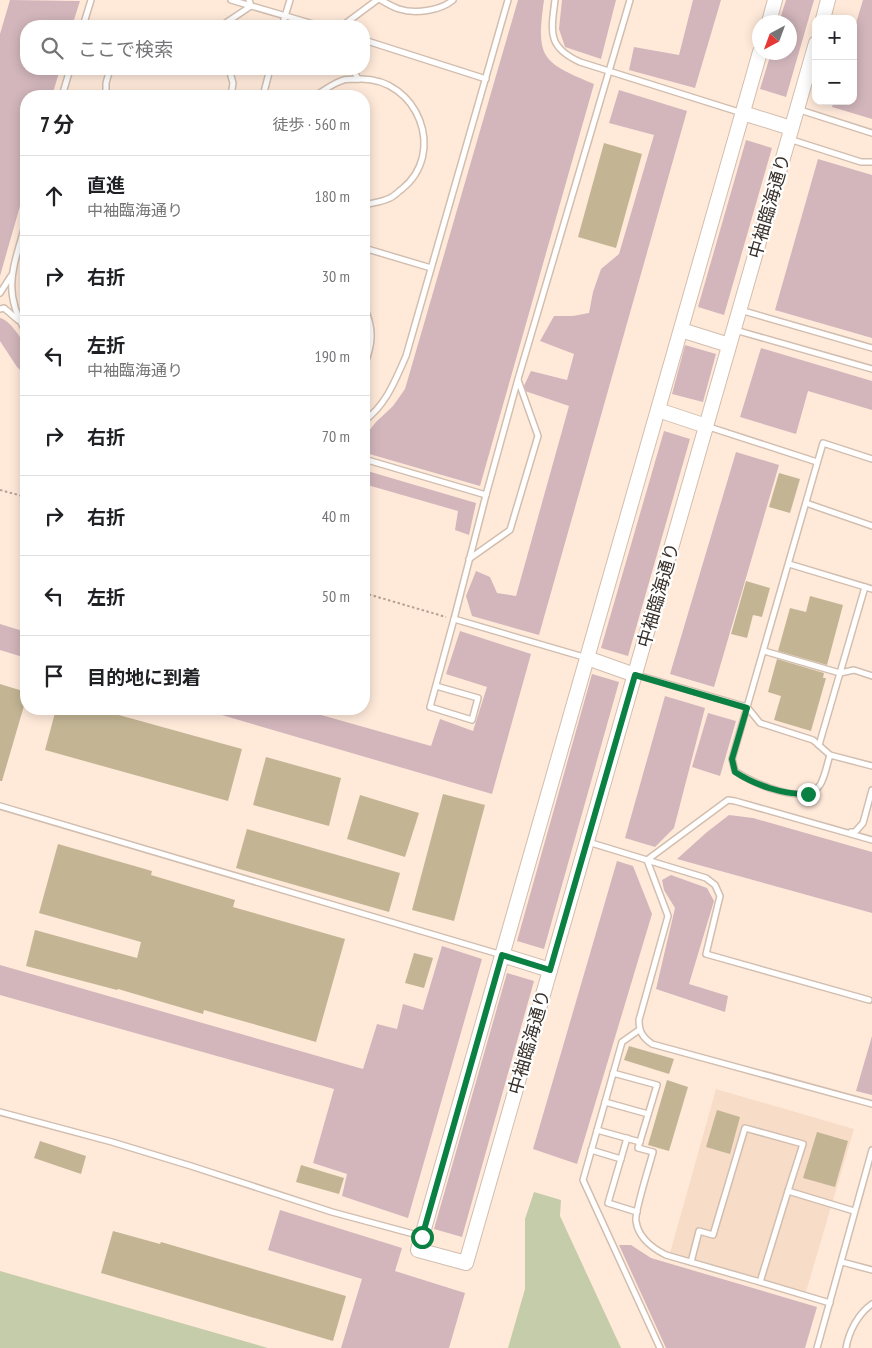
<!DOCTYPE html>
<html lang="ja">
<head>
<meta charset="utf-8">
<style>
  body { margin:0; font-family:"PT Sans Narrow","Noto Sans JP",sans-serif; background:#f6f6f6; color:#202124 }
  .controls { position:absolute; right:15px; top:15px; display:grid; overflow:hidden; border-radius:10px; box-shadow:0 2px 12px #0003 }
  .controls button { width:45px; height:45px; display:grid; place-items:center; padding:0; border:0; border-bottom:1px solid #e0e0e0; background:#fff; color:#202124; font:25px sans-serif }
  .compass { position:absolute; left:752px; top:15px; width:45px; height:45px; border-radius:50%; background:#fff; box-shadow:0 2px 12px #0003; rotate:221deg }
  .stop { position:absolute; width:15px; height:15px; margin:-11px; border:4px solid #0b8043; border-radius:50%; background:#fff }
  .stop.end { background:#0b8043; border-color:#fff; box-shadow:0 1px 5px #0008 }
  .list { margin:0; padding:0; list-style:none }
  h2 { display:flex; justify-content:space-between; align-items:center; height:65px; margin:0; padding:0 20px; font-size:21px }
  h2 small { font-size:16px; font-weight:400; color:#757577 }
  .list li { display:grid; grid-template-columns:32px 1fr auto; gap:15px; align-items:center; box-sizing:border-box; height:80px; padding:0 20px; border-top:1px solid #e0e0e0 }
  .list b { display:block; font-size:19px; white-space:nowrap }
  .list p { margin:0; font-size:16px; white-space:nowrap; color:#757577 }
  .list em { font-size:16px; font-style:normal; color:#757577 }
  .icon { flex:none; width:28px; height:28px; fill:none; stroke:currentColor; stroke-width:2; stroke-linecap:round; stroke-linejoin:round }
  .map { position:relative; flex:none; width:872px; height:1348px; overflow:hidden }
  .search { position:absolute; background:#fff; box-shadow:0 2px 12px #0003; left:20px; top:20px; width:350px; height:55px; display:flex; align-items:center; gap:12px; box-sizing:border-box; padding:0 18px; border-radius:20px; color:#757577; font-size:19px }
  .panel { position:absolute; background:#fff; box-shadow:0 2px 12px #0003; left:20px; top:90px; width:350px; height:625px; border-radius:20px }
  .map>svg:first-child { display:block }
  .built { fill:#f7dcc7 }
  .green { fill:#d2b6bc }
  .water { fill:#c5cca9 }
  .building { fill:#c3b594 }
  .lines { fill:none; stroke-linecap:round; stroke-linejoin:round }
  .lane-casing { stroke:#d2beaf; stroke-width:8 }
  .secondary-casing { stroke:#d2beaf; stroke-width:16 }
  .path { stroke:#b2a296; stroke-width:2; stroke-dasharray:2.5 2.5; stroke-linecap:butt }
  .lane { stroke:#fff; stroke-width:5 }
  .secondary { stroke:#fff; stroke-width:14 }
  .route { stroke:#0b8043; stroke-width:6 }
  .labels { text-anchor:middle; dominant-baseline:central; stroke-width:4.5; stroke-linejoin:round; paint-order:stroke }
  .street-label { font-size:18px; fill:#39312b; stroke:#fff }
</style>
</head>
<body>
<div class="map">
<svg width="872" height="1348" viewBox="0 0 872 1348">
  <rect width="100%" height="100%" fill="#ffeada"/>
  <path class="built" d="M716,1089L854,1129L806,1292L670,1253Z"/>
  <g class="green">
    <path d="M10,0L80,1L72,26H26V69H60L52,96H26V185L0,276V34Z"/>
    <path d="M518,0H544C536,58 541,62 594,84L480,486L366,453L364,437L376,422L393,406L405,389Z"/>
    <path d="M562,0H616L601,59L565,47L559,29Z"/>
    <path d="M693,0H721L695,88L629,70L634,47L679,55Z"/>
    <path d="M786,0H814L786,97L760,89L771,53L790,52V22H779Z"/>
    <path d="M863,0H872V119L832,107L834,101H853V33Z"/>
    <path d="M619,90L687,111L539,635L472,616L466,596L476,571L490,577L497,593L516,596L569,406L522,390L531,371L567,380L574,354L540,341L554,316H573L589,313L593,292L601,269L619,254L654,135L609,123Z"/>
    <path d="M746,140L772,148L724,315L698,307Z"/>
    <path d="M818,159L872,175V338L775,310Z"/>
    <path d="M0,318C10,320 22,339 26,348C28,355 26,367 26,375L17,367L0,341Z"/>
    <path d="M685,345L716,354L703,402L672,394Z"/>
    <path d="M761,348L872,381V410L808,391L796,434L740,417Z"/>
    <path d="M664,431L690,439L628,656L601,648Z"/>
    <path d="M736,452L779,465L714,687L670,674Z"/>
    <path d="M364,470L476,503L469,535L455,530L458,511L364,484Z"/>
    <path d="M0,624L26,632V658L0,650Z"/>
    <path d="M460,631L531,654L492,794L201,709H300L431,746L440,719L473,731L487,687L446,674Z"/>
    <path d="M592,674L619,682L544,949L517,941Z"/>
    <path d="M665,696L705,708L674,828L655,847L625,838Z"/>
    <path d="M708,713L736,721L720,776L692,767Z"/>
    <path d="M729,815L753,818L872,852V913L677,859L707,832Z"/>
    <path d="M617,861L633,866L652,914L577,1164L533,1149Z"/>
    <path d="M671,875L707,888L714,901L689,984L728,996L725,1012L656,989L675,908L664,890L662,880Z"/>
    <path d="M442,946L482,959L408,1218L342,1196L347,1174L313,1163L334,1089L0,995V965L363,1069L377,1024L397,1029L403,1004L423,1010Z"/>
    <path d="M507,973L534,981L462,1237L434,1229Z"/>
    <path d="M872,1036V1095L856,1091Z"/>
    <path d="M280,1210L402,1248L395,1271L465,1293L449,1348H341L362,1279L268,1250Z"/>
    <path d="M619,1245H631L651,1258L817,1307L805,1348H666Z"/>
  </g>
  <g class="water">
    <path d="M534,1192L561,1200L560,1216L621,1348H508L525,1289V1219Z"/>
    <path d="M0,1271L268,1348H0Z"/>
  </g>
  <g class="building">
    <path d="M604,143L642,154L616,248L578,237Z"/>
    <path d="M779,473L800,479L790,513L769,507Z"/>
    <path d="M746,581L770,588L762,617L753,615L747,638L731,634Z"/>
    <path d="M810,596L843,605L827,665L778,651L790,608L806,612Z"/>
    <path d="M777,659L824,673L823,678H826L811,731L774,720L781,696L768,692Z"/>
    <path d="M0,684L26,692V699L2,781H0Z"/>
    <path d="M56,709H97L242,749L228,801L45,750Z"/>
    <path d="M266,757L341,778L329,826L253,805Z"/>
    <path d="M443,794L485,805L454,921L412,910Z"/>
    <path d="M360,795L419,813L405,857L347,839Z"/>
    <path d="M247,829L400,873L389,912L236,868Z"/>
    <path d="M58,844L152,871L151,875L235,900L233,907L345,939L316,1042L204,1010L203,1014L118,989L117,990L26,966L35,930L137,958L141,942L39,913Z"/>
    <path d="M414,953L433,958L424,988L405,983Z"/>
    <path d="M629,1046L674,1059L669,1074L624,1060Z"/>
    <path d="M667,1080L688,1087L669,1151L648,1145Z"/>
    <path d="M717,1110L740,1117L730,1154L706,1147Z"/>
    <path d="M817,1132L848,1141L835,1187L803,1178Z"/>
    <path d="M40,1141L86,1156L81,1174L34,1158Z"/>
    <path d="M301,1165L344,1178L339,1194L296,1182Z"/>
    <path d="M113,1231L160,1244L161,1242L346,1296L333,1341L101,1273Z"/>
  </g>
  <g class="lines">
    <g class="lane-casing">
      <g id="lane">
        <path d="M231,0L320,26"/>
        <path d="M381,0C386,3 393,7 399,9C415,14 440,11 453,0"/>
        <path d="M555,0C551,32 547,47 580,62L742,113"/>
        <path d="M83,26L91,0"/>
        <path d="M159,26L168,24L178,26"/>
        <path d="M221,26L251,6L249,0"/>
        <path d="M282,26L290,0"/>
        <path d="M342,26L377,0"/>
        <path d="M364,40L486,79"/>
        <path d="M229,69L233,83L231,96"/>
        <path d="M353,69L358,79"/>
        <path d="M62,96L70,69"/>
        <path d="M106,96V83L110,69"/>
        <path d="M263,96L270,69"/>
        <path d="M315,96C323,91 332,84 341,81C346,78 354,80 360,79C418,78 447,153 402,189C398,192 394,196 390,198C382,202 372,203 364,205"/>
        <path d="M797,109L872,133"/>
        <path d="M789,139L861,162H872"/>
        <path d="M26,222C14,267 1,289 26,332"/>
        <path d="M364,248L431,268"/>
        <path d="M0,293L11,276"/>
        <path d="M364,307C374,329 373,343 364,366"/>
        <path d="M0,309L4,308L18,320"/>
        <path d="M740,310L872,348"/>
        <path d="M735,330L872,369"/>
        <path d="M364,421C386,405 395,381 406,356L508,0"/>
        <path d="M706,426L817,462"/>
        <path d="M364,459L486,495L518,379L630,0"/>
        <path d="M486,495L454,619L587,658"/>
        <path d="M806,503L872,526"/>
        <path d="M469,559L510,530L538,436L518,380"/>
        <path d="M789,564L872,589"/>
        <path d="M764,651L840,673L854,670L872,676"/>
        <path d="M637,675L747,707L760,723L813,740L830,755L872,766"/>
        <path d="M436,686L478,698L472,720L430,707L454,619"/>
        <path d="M819,745L865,587"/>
        <path d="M830,755C827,764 825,777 820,785C806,807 752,783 735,771L732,759L823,443L872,459"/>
        <path d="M0,806L502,955"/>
        <path d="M851,832H855L863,823L872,790"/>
        <path d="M872,840L735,801L728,800L647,860L668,916L639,1020C639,1031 642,1037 652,1044L872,1104"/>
        <path d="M588,842L706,878L715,885L720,896L706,954L869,1000"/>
        <path d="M639,1030L622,1042L583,1180L660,1348"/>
        <path d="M613,1073L657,1085L638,1148L653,1152C650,1164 634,1213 636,1221C638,1237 652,1248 666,1255L760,1282"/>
        <path d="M605,1102L648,1114"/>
        <path d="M0,1112L112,1142L191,1166L332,1212L421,1236"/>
        <path d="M597,1130L640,1142"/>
        <path d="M627,1138L608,1203L637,1212"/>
        <path d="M591,1150L621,1159"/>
        <path d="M691,1262L699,1231L713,1235L745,1128L803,1144L788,1191"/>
        <path d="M842,1262L872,1270"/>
        <path d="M830,1303L760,1282L788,1191L854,1211"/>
        <path d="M817,1348L872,1150"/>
        <path d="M846,1348C849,1331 858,1314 872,1304"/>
      </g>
    </g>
    <g class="secondary-casing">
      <g id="secondary">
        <path d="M823,19L828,0"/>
        <path d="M769,22L775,0"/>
        <path d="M760,52L418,1250L466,1263L816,43"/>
        <path d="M743,113L791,128"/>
        <path d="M681,330L729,345"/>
        <path d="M658,410L706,426"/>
        <path d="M587,658L635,675"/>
        <path d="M502,955L550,970"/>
      </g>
    </g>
    <g class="path">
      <path d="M0,490L26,497"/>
      <path d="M364,593L446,617"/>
    </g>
    <use href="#lane" class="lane"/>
    <use href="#secondary" class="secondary"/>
  </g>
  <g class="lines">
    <path class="route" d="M422,1237L502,955L550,970L635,675L747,708L732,759L735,772C755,785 784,795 808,794"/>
  </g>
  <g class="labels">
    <g class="street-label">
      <text transform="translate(769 206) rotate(-74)">中袖臨海通り</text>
      <text transform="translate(658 595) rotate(-74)">中袖臨海通り</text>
      <text transform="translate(529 1042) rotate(-74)">中袖臨海通り</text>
    </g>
  </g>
</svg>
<div class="controls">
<button>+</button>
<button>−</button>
</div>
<svg class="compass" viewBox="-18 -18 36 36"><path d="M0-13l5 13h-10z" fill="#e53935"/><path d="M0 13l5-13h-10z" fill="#757577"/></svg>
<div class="stop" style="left:422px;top:1237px"></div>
<div class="stop end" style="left:808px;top:794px"></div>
<div class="search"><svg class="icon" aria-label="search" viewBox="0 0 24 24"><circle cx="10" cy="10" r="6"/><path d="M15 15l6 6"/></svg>ここで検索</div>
<section class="panel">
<h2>7 分<small>徒歩 · 560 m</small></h2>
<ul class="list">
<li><svg class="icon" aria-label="ahead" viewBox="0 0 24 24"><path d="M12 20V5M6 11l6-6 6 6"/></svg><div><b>直進</b><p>中袖臨海通り</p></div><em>180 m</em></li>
<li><svg class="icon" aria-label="right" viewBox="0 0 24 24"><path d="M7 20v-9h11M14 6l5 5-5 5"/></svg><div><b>右折</b></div><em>30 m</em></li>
<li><svg class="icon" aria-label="left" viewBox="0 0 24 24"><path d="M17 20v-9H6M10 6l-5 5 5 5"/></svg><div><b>左折</b><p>中袖臨海通り</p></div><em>190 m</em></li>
<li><svg class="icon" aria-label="right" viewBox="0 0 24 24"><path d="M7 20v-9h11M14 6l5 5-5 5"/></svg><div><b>右折</b></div><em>70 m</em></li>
<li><svg class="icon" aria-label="right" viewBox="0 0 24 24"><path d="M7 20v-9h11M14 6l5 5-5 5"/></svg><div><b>右折</b></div><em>40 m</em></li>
<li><svg class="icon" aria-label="left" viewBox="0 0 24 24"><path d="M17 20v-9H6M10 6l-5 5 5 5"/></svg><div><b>左折</b></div><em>50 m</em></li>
<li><svg class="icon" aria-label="arrive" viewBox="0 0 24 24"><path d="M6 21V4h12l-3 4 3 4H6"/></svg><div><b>目的地に到着</b></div></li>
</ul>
</section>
</div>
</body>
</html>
